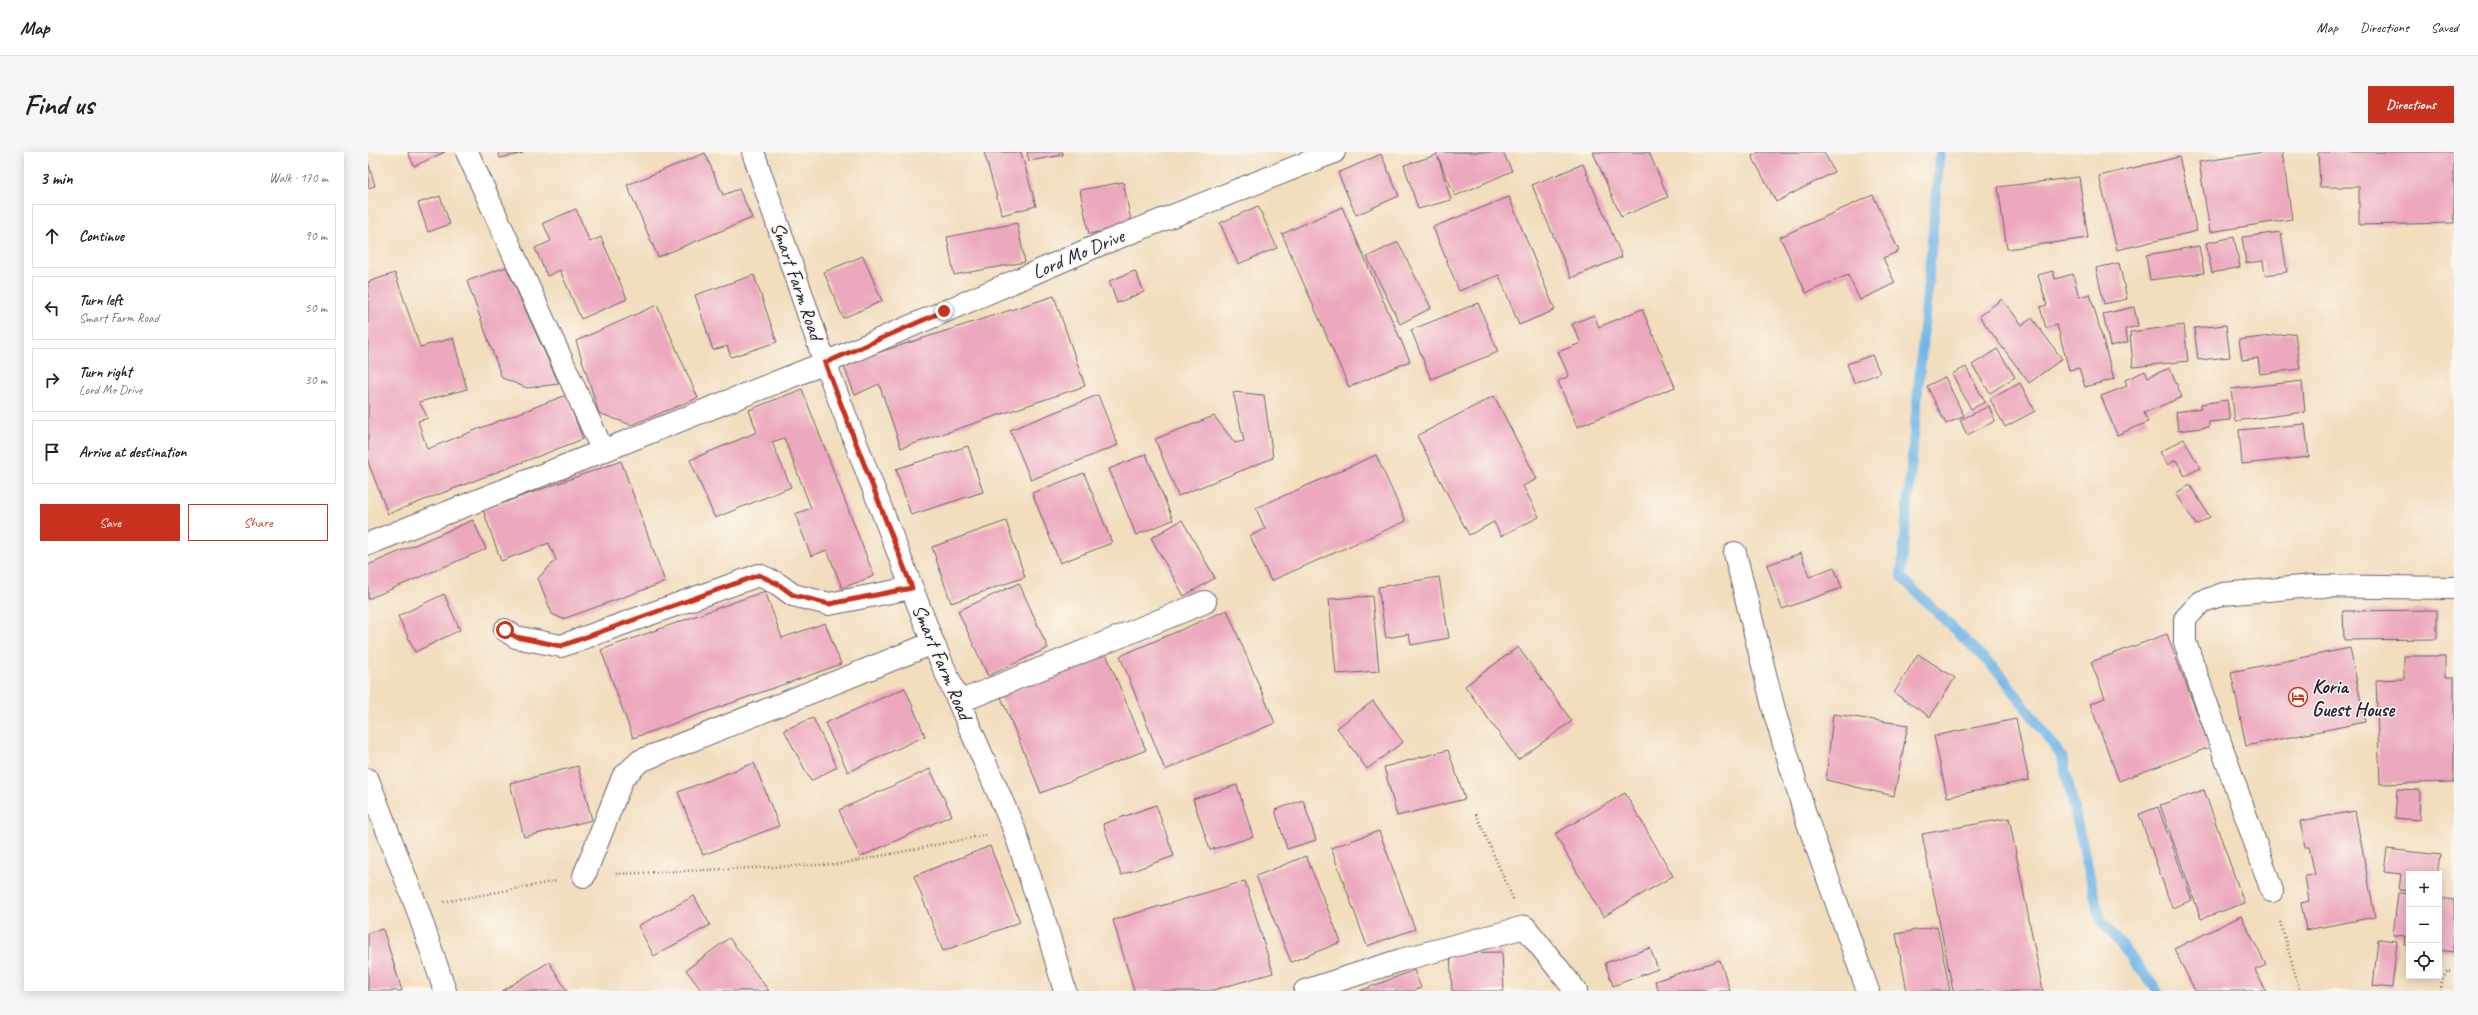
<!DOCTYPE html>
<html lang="en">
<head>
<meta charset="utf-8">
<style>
  body { margin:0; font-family:Caveat,sans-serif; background:#f6f6f6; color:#222 }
  .controls { position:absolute; right:12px; bottom:12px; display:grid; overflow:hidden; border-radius:0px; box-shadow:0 2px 10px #0003 }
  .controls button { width:36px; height:36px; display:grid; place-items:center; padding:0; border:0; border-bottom:1px solid #e0e0e0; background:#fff; color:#222; font:20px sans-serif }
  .stop { position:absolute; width:12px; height:12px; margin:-9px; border:3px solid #c8321e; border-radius:50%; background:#fff }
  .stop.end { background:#c8321e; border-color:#fff; box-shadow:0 1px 4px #0008 }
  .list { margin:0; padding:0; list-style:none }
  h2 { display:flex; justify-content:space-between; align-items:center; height:52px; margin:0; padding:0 16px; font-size:17px }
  h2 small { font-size:13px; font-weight:400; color:#767676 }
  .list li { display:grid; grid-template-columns:26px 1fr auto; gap:12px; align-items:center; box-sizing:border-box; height:64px; margin:0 8px 8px; padding:0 8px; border:1px solid #e0e0e0; border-radius:0px }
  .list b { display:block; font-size:15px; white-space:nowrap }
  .list p { margin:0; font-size:13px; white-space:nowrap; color:#767676 }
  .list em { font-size:13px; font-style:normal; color:#767676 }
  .actions { display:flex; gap:8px; padding:12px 16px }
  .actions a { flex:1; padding:9px 0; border:1px solid #c8321e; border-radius:0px; text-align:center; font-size:14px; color:#c8321e }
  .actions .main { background:#c8321e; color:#fff }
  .icon { flex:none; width:22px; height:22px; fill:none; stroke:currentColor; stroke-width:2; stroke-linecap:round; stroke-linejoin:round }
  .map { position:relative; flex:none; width:2086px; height:839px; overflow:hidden; border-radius:0px }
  header { display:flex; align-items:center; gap:24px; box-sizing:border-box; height:56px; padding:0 20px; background:#fff; border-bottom:1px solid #e0e0e0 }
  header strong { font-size:19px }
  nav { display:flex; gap:22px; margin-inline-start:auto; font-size:14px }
  .intro { display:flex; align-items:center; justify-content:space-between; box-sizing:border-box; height:96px; padding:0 24px }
  h1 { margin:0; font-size:28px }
  .button { padding:10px 18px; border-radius:0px; background:#c8321e; color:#fff; font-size:14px; font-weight:700 }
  main { display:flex; gap:24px; padding:0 24px }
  aside { flex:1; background:#fff; border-radius:0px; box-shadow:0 2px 10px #0003 }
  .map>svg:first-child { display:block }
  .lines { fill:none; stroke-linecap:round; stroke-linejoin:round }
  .stream { stroke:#71b6e7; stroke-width:10 }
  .building { fill:#eca8bd }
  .minor-casing { stroke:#6b6368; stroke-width:24 }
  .path { stroke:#6b6368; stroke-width:2.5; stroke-dasharray:1 3; stroke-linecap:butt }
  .minor { stroke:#fff; stroke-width:22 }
  .route { stroke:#c8321e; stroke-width:5 }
  .labels { text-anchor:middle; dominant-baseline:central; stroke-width:3; stroke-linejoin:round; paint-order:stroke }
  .street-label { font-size:20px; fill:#22223b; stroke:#fbf7ec }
  .poi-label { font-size:20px; font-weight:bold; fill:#22223b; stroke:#fbf7ec; text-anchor:start }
</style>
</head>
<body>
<header>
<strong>Map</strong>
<nav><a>Map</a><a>Directions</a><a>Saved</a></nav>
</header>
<div class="intro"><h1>Find us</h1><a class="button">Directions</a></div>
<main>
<aside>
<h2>3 min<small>Walk · 170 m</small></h2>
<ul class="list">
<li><svg class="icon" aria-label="ahead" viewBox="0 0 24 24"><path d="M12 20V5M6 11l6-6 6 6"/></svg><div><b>Continue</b></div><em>90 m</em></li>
<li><svg class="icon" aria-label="left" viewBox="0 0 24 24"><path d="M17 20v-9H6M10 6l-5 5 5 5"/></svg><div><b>Turn left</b><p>Smart Farm Road</p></div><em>50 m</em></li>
<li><svg class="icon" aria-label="right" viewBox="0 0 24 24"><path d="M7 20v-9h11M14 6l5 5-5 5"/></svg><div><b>Turn right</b><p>Lord Mo Drive</p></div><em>30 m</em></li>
<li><svg class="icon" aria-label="arrive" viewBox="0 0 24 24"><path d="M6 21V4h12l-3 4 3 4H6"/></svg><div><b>Arrive at destination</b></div></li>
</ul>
<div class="actions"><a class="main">Save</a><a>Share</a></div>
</aside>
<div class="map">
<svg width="2086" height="839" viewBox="0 0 2086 839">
  <rect width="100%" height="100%" fill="#fbf7ec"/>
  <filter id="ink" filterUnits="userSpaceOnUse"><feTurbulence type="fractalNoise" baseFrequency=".025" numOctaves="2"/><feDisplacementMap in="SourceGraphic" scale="8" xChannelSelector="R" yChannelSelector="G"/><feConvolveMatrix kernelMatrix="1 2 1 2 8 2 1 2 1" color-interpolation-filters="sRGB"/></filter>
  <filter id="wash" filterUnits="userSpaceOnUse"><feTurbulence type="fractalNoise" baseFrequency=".012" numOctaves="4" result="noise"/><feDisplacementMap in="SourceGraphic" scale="16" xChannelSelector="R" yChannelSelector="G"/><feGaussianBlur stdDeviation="0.9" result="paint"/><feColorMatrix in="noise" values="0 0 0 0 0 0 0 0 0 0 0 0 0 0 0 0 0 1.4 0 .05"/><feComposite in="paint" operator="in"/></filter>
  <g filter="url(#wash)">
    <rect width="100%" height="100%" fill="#f2ddbd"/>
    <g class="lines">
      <path class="stream" d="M1572,0L1533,425L1635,525L1694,605L1732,767L1790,839"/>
    </g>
    <g id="blocks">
      <g class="building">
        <path d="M40,0H77L46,14Z"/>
        <path d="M130,0H155V1L132,6Z"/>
        <path d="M616,0H653L668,54L634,63Z"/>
        <path d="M659,0H695V3L661,9Z"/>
        <path d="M1068,0H1135L1144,19L1087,44L1070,5L1083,48L1050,57L1036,13L1069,3Z"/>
        <path d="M1225,0H1281L1300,45L1253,65Z"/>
        <path d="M1392,0H1456L1466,20L1408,50L1384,4Z"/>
        <path d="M1896,0H1914L1924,67L1842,80L1831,10Z"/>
        <path d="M1950,0H2086V71L1991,73V35H1952Z"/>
        <path d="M337,1L355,43L371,37L384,66L290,105L259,33Z"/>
        <path d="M1013,2L1031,44L988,63L970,21Z"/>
        <path d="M1811,5L1829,79L1749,98L1731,24Z"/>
        <path d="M0,10L7,34L0,36Z"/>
        <path d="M1215,12L1254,105L1203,126L1164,33Z"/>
        <path d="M1711,25L1720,86L1639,97L1630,35Z"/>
        <path d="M755,30L764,73L721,82L712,38Z"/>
        <path d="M1505,43L1531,99L1515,106L1527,131L1492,148L1480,123L1438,141L1412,85Z"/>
        <path d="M72,44L82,72L60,80L50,51Z"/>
        <path d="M1141,45L1187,158L1151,173L1131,123L1091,139L1065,75Z"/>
        <path d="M890,54L909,96L870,112L852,71Z"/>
        <path d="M974,55L1042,209L981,235L914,82Z"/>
        <path d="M208,57L222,90L233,85L259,147L213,167L192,118L179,124L167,96L183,89L175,71Z"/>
        <path d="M649,71L657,110L586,123L579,85Z"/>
        <path d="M1913,80L1919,120L1897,123L1895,109L1878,111L1874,85Z"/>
        <path d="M1866,85L1872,115L1844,121L1838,91Z"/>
        <path d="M1030,90L1063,156L1032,172L999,105Z"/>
        <path d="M1831,94L1836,121L1782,128L1778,103Z"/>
        <path d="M495,104L514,149L475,166L456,120Z"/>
        <path d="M1751,111L1759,147L1736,152L1728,116Z"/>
        <path d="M138,115L191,232L159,236L134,226L99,129Z"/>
        <path d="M767,119L776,140L749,151L741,129Z"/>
        <path d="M1685,119L1687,127L1705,122L1711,145L1722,142L1746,227L1717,235L1711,216L1701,218L1689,173L1678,176L1672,155L1679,153L1670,123Z"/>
        <path d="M27,121L52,195L85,186L99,237L51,250L60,266L50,269L59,297L198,243L215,287L20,362L0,310V130Z"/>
        <path d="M386,123L409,190L363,205L359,194L345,198L327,143Z"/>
        <path d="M686,144L717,234L533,296L511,232L487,243L475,212Z"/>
        <path d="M1634,147L1654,173L1664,166L1694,207L1661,231L1611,164Z"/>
        <path d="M1110,151L1130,200L1063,227L1043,178Z"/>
        <path d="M289,153L330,246L263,273L231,261L208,189Z"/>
        <path d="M1766,155L1770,174L1757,177L1760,190L1742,194L1735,162Z"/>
        <path d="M1274,157L1307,235L1209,275L1190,229L1201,224L1190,200L1213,191L1204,172L1226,163L1231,175Z"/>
        <path d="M1816,173L1820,209L1765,215L1762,180Z"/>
        <path d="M1858,173L1862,205L1830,208L1826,176Z"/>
        <path d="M1927,181L1932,217L1892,222L1890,206L1874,208L1871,188Z"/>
        <path d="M1629,197L1647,225L1622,241L1604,213Z"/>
        <path d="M1504,203L1512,221L1486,231L1479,212Z"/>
        <path d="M1598,215L1617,250L1603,257L1584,222Z"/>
        <path d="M1802,216L1814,245L1776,261L1780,270L1749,283L1733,244L1759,234L1757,228L1777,219L1780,225Z"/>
        <path d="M1577,225L1596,264L1578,272L1559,234Z"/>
        <path d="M1934,229L1937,260L1867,269L1863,237Z"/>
        <path d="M1652,231L1667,259L1637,275L1622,247Z"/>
        <path d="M434,237L506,424L474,436L459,398L443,404L427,362L443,356L416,286L404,290L423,335L347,366L322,308L389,280L381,258Z"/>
        <path d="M865,240L896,243L905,306L810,344L787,287L846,264L867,291L876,289Z"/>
        <path d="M730,243L750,293L663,328L642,278Z"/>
        <path d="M1126,244L1169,327L1155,334L1171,365L1133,384L1126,370L1101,383L1049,284Z"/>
        <path d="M1859,248L1862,268L1841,270V275L1810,279L1808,260L1833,256V252Z"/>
        <path d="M1621,254L1627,269L1599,283L1592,268Z"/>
        <path d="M1937,272L1941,305L1874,312L1871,278Z"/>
        <path d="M1816,287L1832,316L1817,324L1808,308L1800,313L1792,300Z"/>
        <path d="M600,294L615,340L543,363L528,317Z"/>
        <path d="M778,302L805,368L768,383L741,317Z"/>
        <path d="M1008,303L1038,369L903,429L882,384L897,377L888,356Z"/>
        <path d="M253,309L297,430L195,467L184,462L170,426L188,408L181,391L133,409L115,358Z"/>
        <path d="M716,321L744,391L692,411L664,341Z"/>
        <path d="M1822,333L1842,365L1828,373L1808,341Z"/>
        <path d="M105,368L118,397L0,447V413Z"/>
        <path d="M814,368L847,426L816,444L783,386Z"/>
        <path d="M638,369L657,425L583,451L564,395Z"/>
        <path d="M1433,401L1441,425L1466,415L1474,436L1414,457L1399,413Z"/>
        <path d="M1071,425L1081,486L1043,493L1041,482L1018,486L1010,435Z"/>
        <path d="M651,431L680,496L620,524L590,459Z"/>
        <path d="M397,439L414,486L457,471L473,512L265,586L233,498Z"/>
        <path d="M76,442L92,478L47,500L30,464Z"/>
        <path d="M1004,444L1011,519L968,522L961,447Z"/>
        <path d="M859,458L907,571L797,618L752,504Z"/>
        <path d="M2069,458V487L1976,488L1975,459Z"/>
        <path d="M1799,482L1842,595L1751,629L1722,552L1737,546L1723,510Z"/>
        <path d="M1150,495L1204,569L1150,608L1097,534Z"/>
        <path d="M1982,496L1997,570L1878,594L1863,520Z"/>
        <path d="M738,502L778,598L673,641L633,545Z"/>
        <path d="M1550,502L1587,526L1562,565L1526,541Z"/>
        <path d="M2036,504H2077V525H2086V630L2012,632L2008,528L2036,527Z"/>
        <path d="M537,536L557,584L480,620L457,571Z"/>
        <path d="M1005,549L1035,590L999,617L969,576Z"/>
        <path d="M1465,562L1540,573L1526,644L1458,628Z"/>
        <path d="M445,566L469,615L443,629L416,578Z"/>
        <path d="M1648,567L1661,628L1579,645L1566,584Z"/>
        <path d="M1080,598L1097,647L1029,664L1016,615Z"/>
        <path d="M386,611L411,674L335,703L310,640Z"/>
        <path d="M210,614L224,668L156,685L142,631Z"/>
        <path d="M562,617L584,663L492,705L471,658Z"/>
        <path d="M869,633L885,685L842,698L825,647Z"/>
        <path d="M2029,637L2052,638L2051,668L2027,666Z"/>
        <path d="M1836,638L1876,751L1833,767L1792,653Z"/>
        <path d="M1257,641L1305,724L1235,765L1187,682Z"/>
        <path d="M935,648L948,688L919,697L907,658Z"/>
        <path d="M788,653L806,704L753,723L735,672Z"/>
        <path d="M1790,655L1824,748L1804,756L1771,662Z"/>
        <path d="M1987,659L2007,765L1938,778L1933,751L1941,749L1937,724L1947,723L1941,695H1937L1932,669Z"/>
        <path d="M1641,666L1675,839H1585L1554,682Z"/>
        <path d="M1011,679L1047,777L999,794L963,696Z"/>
        <path d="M622,694L652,770L575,799L546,724Z"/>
        <path d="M2019,697L2072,703L2069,722H2041V739L2031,738L2033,722L2016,720Z"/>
        <path d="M938,704L973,790L923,810L888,724Z"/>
        <path d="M877,729L905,821L842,839H766L745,768Z"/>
        <path d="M2030,741L2041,742V794L2036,793L2037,784L2025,783Z"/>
        <path d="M326,744L342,773L286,804L270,774Z"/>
        <path d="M2071,746L2086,748V800L2071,798Z"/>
        <path d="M1873,764L1898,813L1887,818L1898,839H1827L1806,797Z"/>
        <path d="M1569,774L1582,839H1539L1528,782Z"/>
        <path d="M15,777L34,839H0V781Z"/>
        <path d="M361,786L401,839H334L318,818Z"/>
        <path d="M2010,787L2029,789L2024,836L2005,834Z"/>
        <path d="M1282,796L1290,817L1245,834L1237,811Z"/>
        <path d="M1134,800L1136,839H1084L1082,801Z"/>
        <path d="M1352,808L1362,839H1291L1287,829Z"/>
        <path d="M181,810L199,839H134Z"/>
        <path d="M1046,818L1053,836L1044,839H992Z"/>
      </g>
    </g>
  </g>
  <g filter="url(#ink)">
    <use href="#blocks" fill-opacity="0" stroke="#6b6368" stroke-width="1"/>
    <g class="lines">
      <g class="minor-casing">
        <g id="minor">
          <path d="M99,0L235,299"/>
          <path d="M385,0L457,211L565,491L646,677L676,767L697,839"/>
          <path d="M0,392L457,211L731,93L966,0"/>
          <path d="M1367,401L1407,562L1438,665L1500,839"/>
          <path d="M137,478L148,485L193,494L391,423L410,432L425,443L461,452L543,436"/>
          <path d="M591,550L837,450"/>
          <path d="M0,628L49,756L77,839"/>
          <path d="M216,724L255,625L272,609L565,491"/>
          <path d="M1904,739L1817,490V467L1833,450L1855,442L1944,434L2086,436"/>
          <path d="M937,839L1033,808L1157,775L1208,839"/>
        </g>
      </g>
      <g class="path">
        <path d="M1108,662L1146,749"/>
        <path d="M248,722L472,712L618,683"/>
        <path d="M76,750L189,729"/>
        <path d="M1911,766L1932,839"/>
        <path d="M2072,839L2073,829L2079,820L2086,819"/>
      </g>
      <use href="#minor" class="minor"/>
    </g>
  </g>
  <g class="lines" filter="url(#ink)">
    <path class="route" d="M137,478L148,485L193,494L391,423L410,432L425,443L461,452L544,436L457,211L576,159"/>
  </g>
  <defs>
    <g id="hotel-ring" transform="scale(1)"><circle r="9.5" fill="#fbf7ec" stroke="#c8321e" stroke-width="1.5"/><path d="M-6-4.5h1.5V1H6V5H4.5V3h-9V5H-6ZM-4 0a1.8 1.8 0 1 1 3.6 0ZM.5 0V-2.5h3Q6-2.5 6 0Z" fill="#c8321e"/></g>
  </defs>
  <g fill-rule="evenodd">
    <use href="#hotel-ring" x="1930" y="545"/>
  </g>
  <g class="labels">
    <g class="street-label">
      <text transform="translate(710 102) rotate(-23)">Lord Mo Drive</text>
      <text transform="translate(429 129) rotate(71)">Smart Farm Road</text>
      <text transform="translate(574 510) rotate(67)">Smart Farm Road</text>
    </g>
    <g class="poi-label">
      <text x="1944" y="534">Koria<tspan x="1944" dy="23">Guest House</tspan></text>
    </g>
  </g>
</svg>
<div class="controls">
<button>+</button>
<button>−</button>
<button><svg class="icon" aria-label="locate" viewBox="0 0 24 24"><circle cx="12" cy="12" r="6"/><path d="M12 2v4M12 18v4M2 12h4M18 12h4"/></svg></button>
</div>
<div class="stop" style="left:137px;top:478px"></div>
<div class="stop end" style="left:576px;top:159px"></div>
</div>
</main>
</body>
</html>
